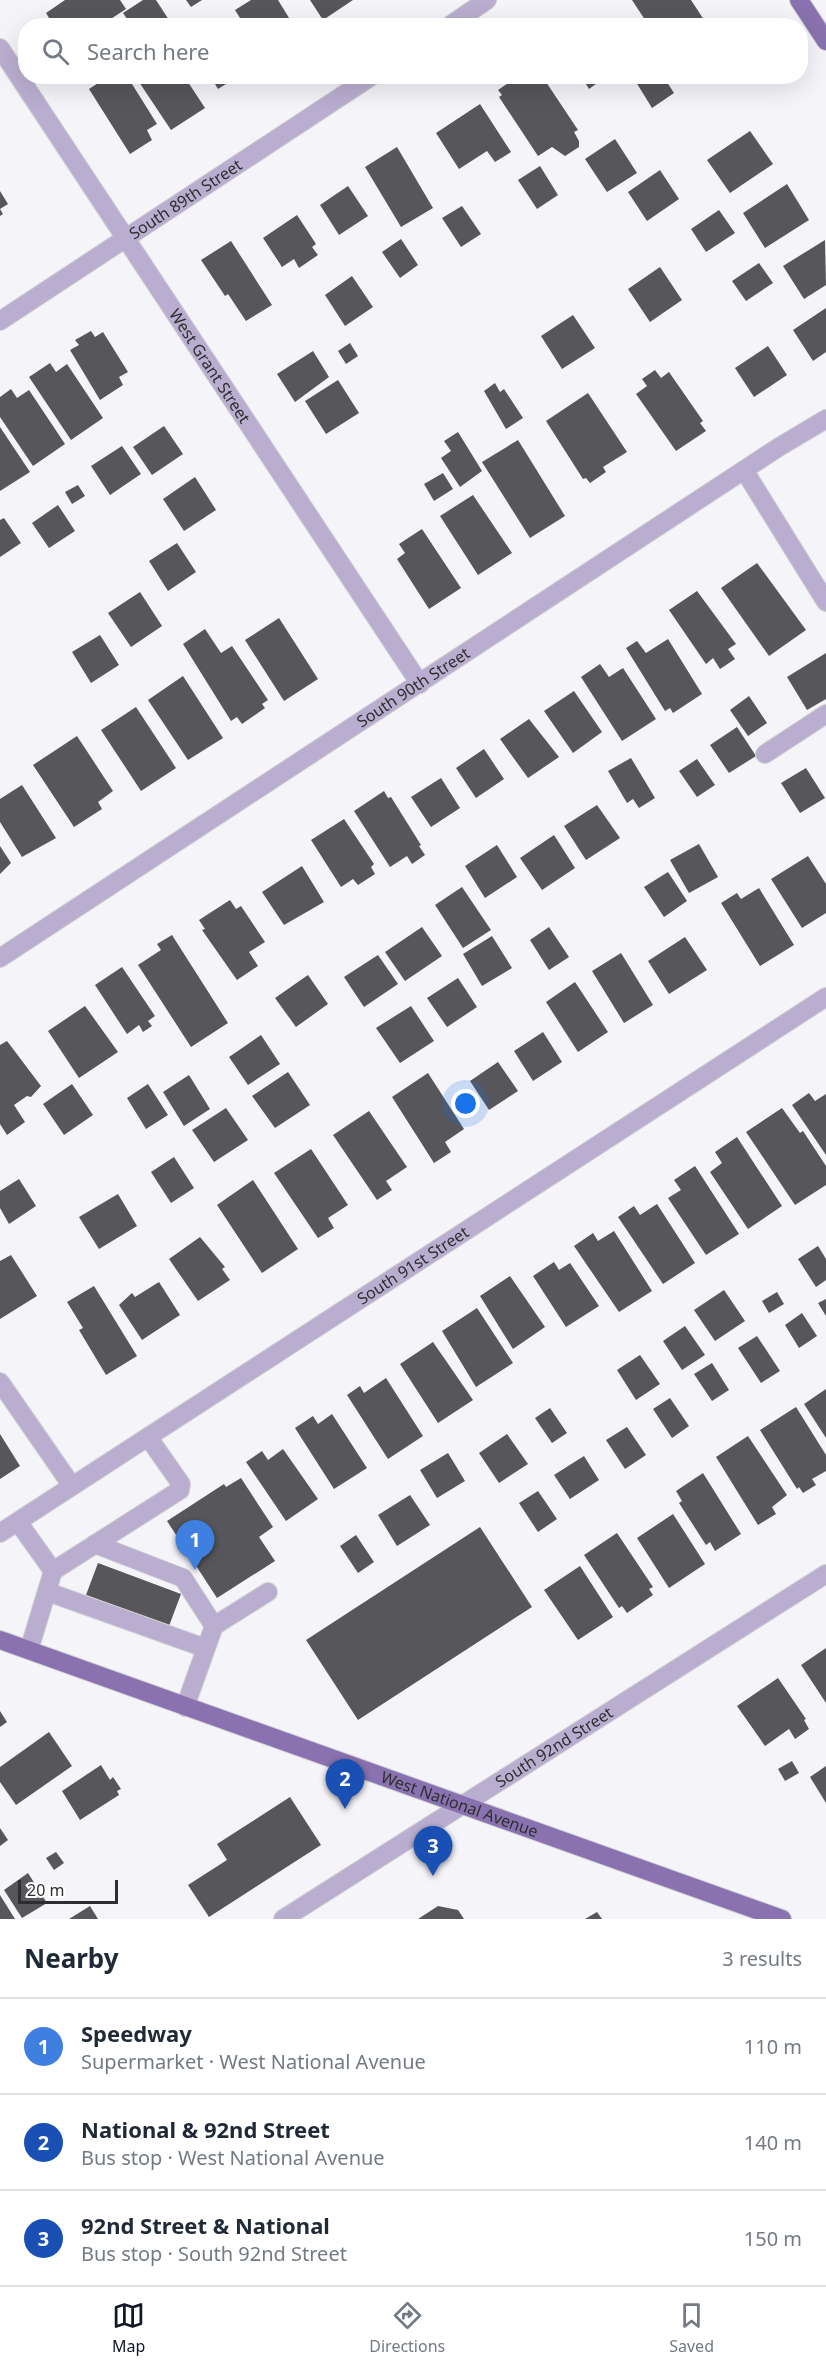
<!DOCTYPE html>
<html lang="en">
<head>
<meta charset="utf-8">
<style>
  body { margin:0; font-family:"Noto Sans",sans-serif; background:#f2f2f3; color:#1f2937 }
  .scale { position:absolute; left:18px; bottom:15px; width:100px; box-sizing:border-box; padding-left:6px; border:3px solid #2e2e30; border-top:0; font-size:16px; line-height:21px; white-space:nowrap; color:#2e2e30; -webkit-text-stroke:4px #fff; paint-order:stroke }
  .you { position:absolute; left:466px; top:1104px; width:21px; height:21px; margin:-15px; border:4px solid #fff; border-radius:50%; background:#1a73e8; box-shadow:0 0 0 9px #1a73e833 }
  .badge { display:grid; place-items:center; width:39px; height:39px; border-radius:50%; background:#111827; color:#fff; font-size:20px; font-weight:700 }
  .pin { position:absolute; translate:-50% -50px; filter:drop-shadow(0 2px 3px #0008) }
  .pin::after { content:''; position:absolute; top:32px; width:21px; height:18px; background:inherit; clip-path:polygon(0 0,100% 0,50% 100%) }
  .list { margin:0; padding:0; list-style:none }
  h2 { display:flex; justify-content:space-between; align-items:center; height:78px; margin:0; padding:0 24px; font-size:26px }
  h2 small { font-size:20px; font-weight:400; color:#747a83 }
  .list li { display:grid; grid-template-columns:39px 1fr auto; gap:18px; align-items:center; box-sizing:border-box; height:96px; padding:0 24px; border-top:2px solid #e0e1e3 }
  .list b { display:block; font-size:22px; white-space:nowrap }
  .list p { margin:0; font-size:20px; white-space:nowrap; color:#747a83 }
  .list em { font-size:20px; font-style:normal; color:#747a83 }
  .icon { flex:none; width:33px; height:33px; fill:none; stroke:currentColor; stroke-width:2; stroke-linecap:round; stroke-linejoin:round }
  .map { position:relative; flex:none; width:826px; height:1919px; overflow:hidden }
  .search { position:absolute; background:#fff; box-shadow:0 6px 24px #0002; left:18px; right:18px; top:18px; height:66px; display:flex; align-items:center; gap:15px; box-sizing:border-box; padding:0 21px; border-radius:24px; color:#747a83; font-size:22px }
  .sheet { height:366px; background:#fff }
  nav { display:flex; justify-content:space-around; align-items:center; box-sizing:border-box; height:84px; border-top:2px solid #e0e1e3; background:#fff; font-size:16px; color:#747a83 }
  nav a { display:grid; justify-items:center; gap:3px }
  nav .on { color:#111827 }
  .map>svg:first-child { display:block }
  .building { fill:#57565a }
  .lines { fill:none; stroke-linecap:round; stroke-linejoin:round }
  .minor-casing { stroke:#d1d0d5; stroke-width:20 }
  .major-casing { stroke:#d1d0d5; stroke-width:20 }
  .minor { stroke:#baaed0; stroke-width:18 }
  .major { stroke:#8972af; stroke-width:18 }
  .labels { text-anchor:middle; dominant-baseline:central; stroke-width:6; stroke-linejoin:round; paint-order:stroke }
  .street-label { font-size:16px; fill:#2e2e30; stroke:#fff }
</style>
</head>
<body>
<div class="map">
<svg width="826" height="1919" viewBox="0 0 826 1919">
  <rect width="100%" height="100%" fill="#f5f4f9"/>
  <g class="building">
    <path d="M65,0H120L126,9L100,26H54L46,13Z"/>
    <path d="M143,0H156L169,20L160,26H132L123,13Z"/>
    <path d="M186,0H202L191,7Z"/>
    <path d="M251,0H278L294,26H245L235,10Z"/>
    <path d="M310,0H353L323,20Z"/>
    <path d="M632,0H691L708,26H649Z"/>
    <path d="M109,76L113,81L120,76H127L157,124L147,130L152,140L130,154L89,89Z"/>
    <path d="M135,76H184L205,108L171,130Z"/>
    <path d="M210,76H232L234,79L218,89Z"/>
    <path d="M530,76H542L578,130L574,132L579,141V147L565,156L552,147L538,156L499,97L502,95L498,90L514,79L518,84Z"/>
    <path d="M581,76H607L589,89Z"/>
    <path d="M645,76H663L674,93L652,108L636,82Z"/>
    <path d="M480,104L511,152L495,162L487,151L459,169L436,133Z"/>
    <path d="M750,131L773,164L730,193L707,160Z"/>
    <path d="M615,139L637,173L607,192L585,159Z"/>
    <path d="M397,147L433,208L401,227L365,167Z"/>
    <path d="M540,166L558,195L537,209L518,180Z"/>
    <path d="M660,170L679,199L647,221L628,192Z"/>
    <path d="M787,184L809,220L765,248L743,213Z"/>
    <path d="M348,186L368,216L339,235L320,205Z"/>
    <path d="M0,191L8,204L0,209L3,214L0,216Z"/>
    <path d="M462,206L481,234L461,247L442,218Z"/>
    <path d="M719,210L735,233L706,252L691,229Z"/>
    <path d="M297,215L316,244L312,247L318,255L299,268L294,259L282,267L263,238Z"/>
    <path d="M401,239L418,265L400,278L382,252Z"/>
    <path d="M825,240L826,285L804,299L783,266Z"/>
    <path d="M231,241L272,305L246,321L228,294L225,296L201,260Z"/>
    <path d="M759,263L773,283L746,301L732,281Z"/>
    <path d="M660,267L682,300L650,322L628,289Z"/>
    <path d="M352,276L373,307L345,326L325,295Z"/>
    <path d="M826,308V352L813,361L793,330Z"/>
    <path d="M573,315L595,348L562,369L541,336Z"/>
    <path d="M91,331L95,337L103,332L128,372L119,377L123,385L100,400L70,350L79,345L75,340Z"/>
    <path d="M350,343L358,356L346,364L338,351Z"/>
    <path d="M768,346L787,375L754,397L735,368Z"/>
    <path d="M313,351L329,377L295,402L277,374Z"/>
    <path d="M50,363L56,372L67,364L103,418L71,440L29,377Z"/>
    <path d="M655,370L661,378L669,372L703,421L700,423L706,431L676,451L636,394L647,386L642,379Z"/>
    <path d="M338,380L359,413L326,434L305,401Z"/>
    <path d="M495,383L500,392L504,389L523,418L506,429L484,391Z"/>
    <path d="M11,389L17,398L29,390L65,444L33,466L0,417V397Z"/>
    <path d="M588,393L627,452L603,467L606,472L590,483L586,478L583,479L546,421Z"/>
    <path d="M164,426L183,454L152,475L133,447Z"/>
    <path d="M0,427L30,472L0,491Z"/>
    <path d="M458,432L482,471L460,487L441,458L451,451L444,441Z"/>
    <path d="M518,440L565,516L530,538L482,462Z"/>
    <path d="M122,446L141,474L110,495L91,466Z"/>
    <path d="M443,473L453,489L434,501L424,484Z"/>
    <path d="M195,477L216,510L184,531L163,499Z"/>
    <path d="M78,485L85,496L72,504L65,492Z"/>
    <path d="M473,495L512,553L478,575L440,516Z"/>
    <path d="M58,505L75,531L49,548L32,523Z"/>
    <path d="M4,518L21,543L0,557V520Z"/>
    <path d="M422,529L461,588L429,609L397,559L405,553L399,544Z"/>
    <path d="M177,543L196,572L168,591L149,561Z"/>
    <path d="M757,563L806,630L769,656L721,588Z"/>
    <path d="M697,591L736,644L728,649L735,659L720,669L713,658L706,664L669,610Z"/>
    <path d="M140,592L162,626L131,647L108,613Z"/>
    <path d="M279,618L318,679L284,701L245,640Z"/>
    <path d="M205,629L221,653L232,646L268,700L262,704L265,708L242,724L237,717L231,721L183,644Z"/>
    <path d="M100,635L119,665L91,683L72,652Z"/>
    <path d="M668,639L702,694L673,713L670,708L665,711L626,648L637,641L646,653Z"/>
    <path d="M826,653V699L807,710L787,677Z"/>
    <path d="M600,664L609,677L623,668L656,719L622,741L581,677Z"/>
    <path d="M183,676L223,738L188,760L148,700Z"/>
    <path d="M574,691L602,732L573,753L544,711Z"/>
    <path d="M749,696L767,723L748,736L730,710Z"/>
    <path d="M136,707L176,768L141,791L101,730Z"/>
    <path d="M529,719L559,757L528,778L500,739Z"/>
    <path d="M737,727L756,756L729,773L710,745Z"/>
    <path d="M77,736L113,791L98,802L102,809L74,827L33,765Z"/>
    <path d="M484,749L504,779L476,798L456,768Z"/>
    <path d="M631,758L655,798L639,808L633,799L627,803L608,771Z"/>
    <path d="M697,759L715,785L697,797L679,771Z"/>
    <path d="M806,768L825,798L800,813L781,783Z"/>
    <path d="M441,778L460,808L431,827L411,797Z"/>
    <path d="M22,785L56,838L22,857L0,822V799Z"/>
    <path d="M384,791L388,798L391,797L421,845L419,846L425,855L412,864L407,856L390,867L354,811Z"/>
    <path d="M597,805L620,838L586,860L564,826Z"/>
    <path d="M344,819L374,864L371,867L375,874L358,885L353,879L341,887L311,840Z"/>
    <path d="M554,835L575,868L542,890L520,858Z"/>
    <path d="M699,844L718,877L689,893L670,860Z"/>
    <path d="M497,845L517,877L485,898L465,866Z"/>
    <path d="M0,846L11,863L0,874Z"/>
    <path d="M808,856L826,884V913L802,928L771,879Z"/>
    <path d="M302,866L324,902L284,925L262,892Z"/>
    <path d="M668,872L687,901L664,917L644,887Z"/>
    <path d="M462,887L491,930L463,948L435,905Z"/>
    <path d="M759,888L794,945L760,966L721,903L737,893L741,899Z"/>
    <path d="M230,900L236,909L241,906L265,942L249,952L258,966L237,980L202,930L205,929L199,920Z"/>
    <path d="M422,927L442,956L405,981L385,952Z"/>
    <path d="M549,927L569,957L549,970L530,940Z"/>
    <path d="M172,935L228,1023L191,1047L138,965L161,950L157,944Z"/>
    <path d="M492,936L512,968L482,986L463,954Z"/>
    <path d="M685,937L707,970L669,994L648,961Z"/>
    <path d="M621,953L653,1005L624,1023L592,971Z"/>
    <path d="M378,955L398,984L364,1007L344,977Z"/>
    <path d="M122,967L155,1016L148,1021L152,1026L143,1032L139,1025L127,1034L95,985Z"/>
    <path d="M308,975L328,1004L296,1027L275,998Z"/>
    <path d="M458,978L477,1007L447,1027L427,998Z"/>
    <path d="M575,982L608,1032L578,1052L546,1002Z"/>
    <path d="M85,1006L118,1052L79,1078L48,1031Z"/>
    <path d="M411,1006L434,1041L400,1063L376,1028Z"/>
    <path d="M543,1032L562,1062L533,1081L514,1051Z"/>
    <path d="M261,1035L280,1064L248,1085L229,1057Z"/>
    <path d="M7,1041L41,1086L31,1097L27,1096L14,1105L25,1122L7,1135L0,1124V1045Z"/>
    <path d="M498,1062L518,1091L489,1110L470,1081Z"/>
    <path d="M288,1072L310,1105L275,1128L252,1096Z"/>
    <path d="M428,1073L464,1129L445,1142L451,1152L434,1163L392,1097Z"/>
    <path d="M189,1075L210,1109L184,1126L163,1092Z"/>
    <path d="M72,1084L93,1115L64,1135L43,1104Z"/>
    <path d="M148,1084L168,1115L146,1129L127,1098Z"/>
    <path d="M809,1093L815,1101L826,1094V1155L792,1105Z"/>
    <path d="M226,1108L248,1140L214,1162L192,1130Z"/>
    <path d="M782,1108L800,1133L803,1131L826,1166V1185L795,1205L746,1132Z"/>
    <path d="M369,1111L407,1167L386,1181L392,1190L377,1200L333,1135Z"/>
    <path d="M737,1137L782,1206L748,1229L710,1172L722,1163L715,1152Z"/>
    <path d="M311,1149L348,1205L328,1218L334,1228L318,1238L274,1173Z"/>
    <path d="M174,1157L194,1188L171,1203L151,1172Z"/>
    <path d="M695,1166L739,1234L706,1255L668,1198L681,1190L674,1180Z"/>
    <path d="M19,1179L36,1206L9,1224L0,1208V1191Z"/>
    <path d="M253,1180L298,1249L262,1273L217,1205Z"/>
    <path d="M118,1194L137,1226L99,1249L79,1217Z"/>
    <path d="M657,1204L695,1263L663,1284L618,1217L634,1206L640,1215Z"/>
    <path d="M614,1231L652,1291L619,1312L574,1246L593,1233L598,1241Z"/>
    <path d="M200,1237L225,1267L222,1269L230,1280L198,1301L169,1259Z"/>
    <path d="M818,1246L826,1259V1280L816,1287L798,1259Z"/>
    <path d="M11,1255L37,1296L0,1319V1261Z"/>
    <path d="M554,1262L559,1270L570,1263L599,1306L566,1327L533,1276Z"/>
    <path d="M510,1276L545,1327L513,1349L480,1296Z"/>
    <path d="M159,1282L180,1315L142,1340L119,1305L132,1293L135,1297Z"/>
    <path d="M94,1286L137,1356L106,1375L79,1330L83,1328L67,1302Z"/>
    <path d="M724,1290L745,1321L715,1341L694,1310Z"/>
    <path d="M777,1292L784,1304L769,1313L762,1301Z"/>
    <path d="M826,1299V1316L818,1303Z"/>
    <path d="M477,1308L513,1363L476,1387L442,1331Z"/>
    <path d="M802,1313L817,1336L799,1348L785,1325Z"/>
    <path d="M685,1326L705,1355L682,1370L663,1341Z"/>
    <path d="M757,1336L780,1371L761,1383L738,1348Z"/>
    <path d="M433,1342L473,1400L438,1423L400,1364Z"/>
    <path d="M640,1355L660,1384L636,1400L617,1370Z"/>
    <path d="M712,1363L729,1390L712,1401L694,1374Z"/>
    <path d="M386,1378L423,1436L388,1459L347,1395L360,1386L364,1393Z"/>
    <path d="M826,1389V1438L804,1404Z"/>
    <path d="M670,1398L689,1426L672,1438L653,1409Z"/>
    <path d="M796,1407L826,1455V1471L812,1479L816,1485L803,1493L799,1487L797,1489L760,1430Z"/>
    <path d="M550,1408L567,1433L552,1443L535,1418Z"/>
    <path d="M332,1414L367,1468L334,1489L295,1428L313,1416L318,1424Z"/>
    <path d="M627,1427L646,1455L625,1469L606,1440Z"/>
    <path d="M0,1434L20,1466L0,1479Z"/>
    <path d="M507,1434L528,1464L499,1483L479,1453Z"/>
    <path d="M748,1436L787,1495L772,1507L776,1514L758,1525L716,1457Z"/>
    <path d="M283,1449L318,1499L286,1521L246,1462L262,1451L268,1460Z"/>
    <path d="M448,1453L465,1481L437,1498L420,1470Z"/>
    <path d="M584,1456L599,1480L570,1499L554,1475Z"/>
    <path d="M703,1473L741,1534L715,1551L710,1542L706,1545L679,1503L682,1501L676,1491Z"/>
    <path d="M241,1478L273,1527L259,1537L275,1561L217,1598L167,1521L224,1484L226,1487Z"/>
    <path d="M538,1491L557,1519L538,1532L519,1503Z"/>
    <path d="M410,1495L430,1525L397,1546L378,1515Z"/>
    <path d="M673,1514L705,1564L669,1588L637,1538Z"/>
    <path d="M480,1527L532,1607L358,1720L306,1640Z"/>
    <path d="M617,1533L653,1587L649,1589L653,1595L627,1613L622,1606L619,1608L584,1555Z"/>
    <path d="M356,1535L374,1562L358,1573L340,1546Z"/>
    <path d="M98,1563L181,1594L169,1626L86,1595Z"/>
    <path d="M580,1566L613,1617L578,1640L544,1590Z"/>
    <path d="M826,1648V1703L801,1665Z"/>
    <path d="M778,1678L806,1719L804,1720L809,1729L795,1739L789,1729L765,1746L737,1706Z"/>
    <path d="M0,1711L7,1722L0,1727Z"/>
    <path d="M49,1732L72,1766L16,1805L0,1782V1767Z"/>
    <path d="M792,1761L799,1773L785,1781L778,1769Z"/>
    <path d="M101,1765L110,1780L113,1777L121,1789L117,1791L119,1795L80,1820L62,1791Z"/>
    <path d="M826,1766V1803L810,1777Z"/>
    <path d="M290,1797L321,1845L209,1917L188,1885L227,1860L217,1844Z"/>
    <path d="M0,1828L8,1840L0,1846Z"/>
    <path d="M56,1852L64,1863L54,1870L46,1858Z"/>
    <path d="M28,1873L47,1903L22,1918L4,1890Z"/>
    <path d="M0,1895L15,1919H0Z"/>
    <path d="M90,1906L98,1919H69Z"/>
    <path d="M438,1906L458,1910L464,1919H418Z"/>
    <path d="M597,1912L602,1919H585Z"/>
  </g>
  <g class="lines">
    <g class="minor-casing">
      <g id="minor">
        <path d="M449,26L487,0"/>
        <path id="s1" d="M0,48L420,684"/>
        <path id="s2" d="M0,321L372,76"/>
        <path d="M744,470L826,602"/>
        <path d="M765,754L826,714"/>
        <path id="s3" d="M0,958L779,447L826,419"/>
        <path d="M0,1382L72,1486"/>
        <path d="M18,1522L53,1571L29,1650"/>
        <path id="s4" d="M0,1533L826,997"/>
        <path d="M95,1544L183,1578L214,1626"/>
        <path d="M53,1571L180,1490L181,1484L148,1437"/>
        <path d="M48,1592L205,1648"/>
        <path d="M185,1707L214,1626L268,1592"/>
        <path id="s5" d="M283,1919L826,1574"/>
      </g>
    </g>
    <g class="major-casing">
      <g id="major">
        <path d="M799,0L826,41"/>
        <path id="s6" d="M0,1640L782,1919"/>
      </g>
    </g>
    <use href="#minor" class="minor"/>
    <use href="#major" class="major"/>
  </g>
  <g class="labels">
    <g class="street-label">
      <text stroke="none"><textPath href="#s2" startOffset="222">South 89th Street</textPath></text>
      <text stroke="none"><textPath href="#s1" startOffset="381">West Grant Street</textPath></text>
      <text stroke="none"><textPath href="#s3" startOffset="494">South 90th Street</textPath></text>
      <text stroke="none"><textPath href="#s4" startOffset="492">South 91st Street</textPath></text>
      <text stroke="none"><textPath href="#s5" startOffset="321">South 92nd Street</textPath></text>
      <text stroke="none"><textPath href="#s6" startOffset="488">West National Avenue</textPath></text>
    </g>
  </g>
</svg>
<div class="scale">20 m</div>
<div class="you"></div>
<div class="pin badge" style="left:195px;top:1570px;background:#3f7fe0">1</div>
<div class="pin badge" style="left:345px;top:1809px;background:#1a4fb4">2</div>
<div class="pin badge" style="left:433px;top:1876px;background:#1a4fb4">3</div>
<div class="search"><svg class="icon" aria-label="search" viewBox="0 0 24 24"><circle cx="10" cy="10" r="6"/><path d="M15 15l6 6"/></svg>Search here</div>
</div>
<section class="sheet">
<h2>Nearby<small>3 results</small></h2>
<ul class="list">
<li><span class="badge" style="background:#3f7fe0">1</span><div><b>Speedway</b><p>Supermarket · West National Avenue</p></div><em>110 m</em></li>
<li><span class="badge" style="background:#1a4fb4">2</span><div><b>National &amp; 92nd Street</b><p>Bus stop · West National Avenue</p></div><em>140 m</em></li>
<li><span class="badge" style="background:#1a4fb4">3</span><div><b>92nd Street &amp; National</b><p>Bus stop · South 92nd Street</p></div><em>150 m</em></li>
</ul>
</section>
<nav>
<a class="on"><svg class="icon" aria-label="map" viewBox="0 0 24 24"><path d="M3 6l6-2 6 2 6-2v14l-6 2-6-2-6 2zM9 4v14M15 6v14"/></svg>Map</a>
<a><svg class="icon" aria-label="directions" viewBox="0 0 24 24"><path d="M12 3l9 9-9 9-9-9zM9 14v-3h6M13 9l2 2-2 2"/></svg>Directions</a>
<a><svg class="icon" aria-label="saved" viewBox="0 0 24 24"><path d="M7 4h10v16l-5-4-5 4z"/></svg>Saved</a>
</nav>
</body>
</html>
